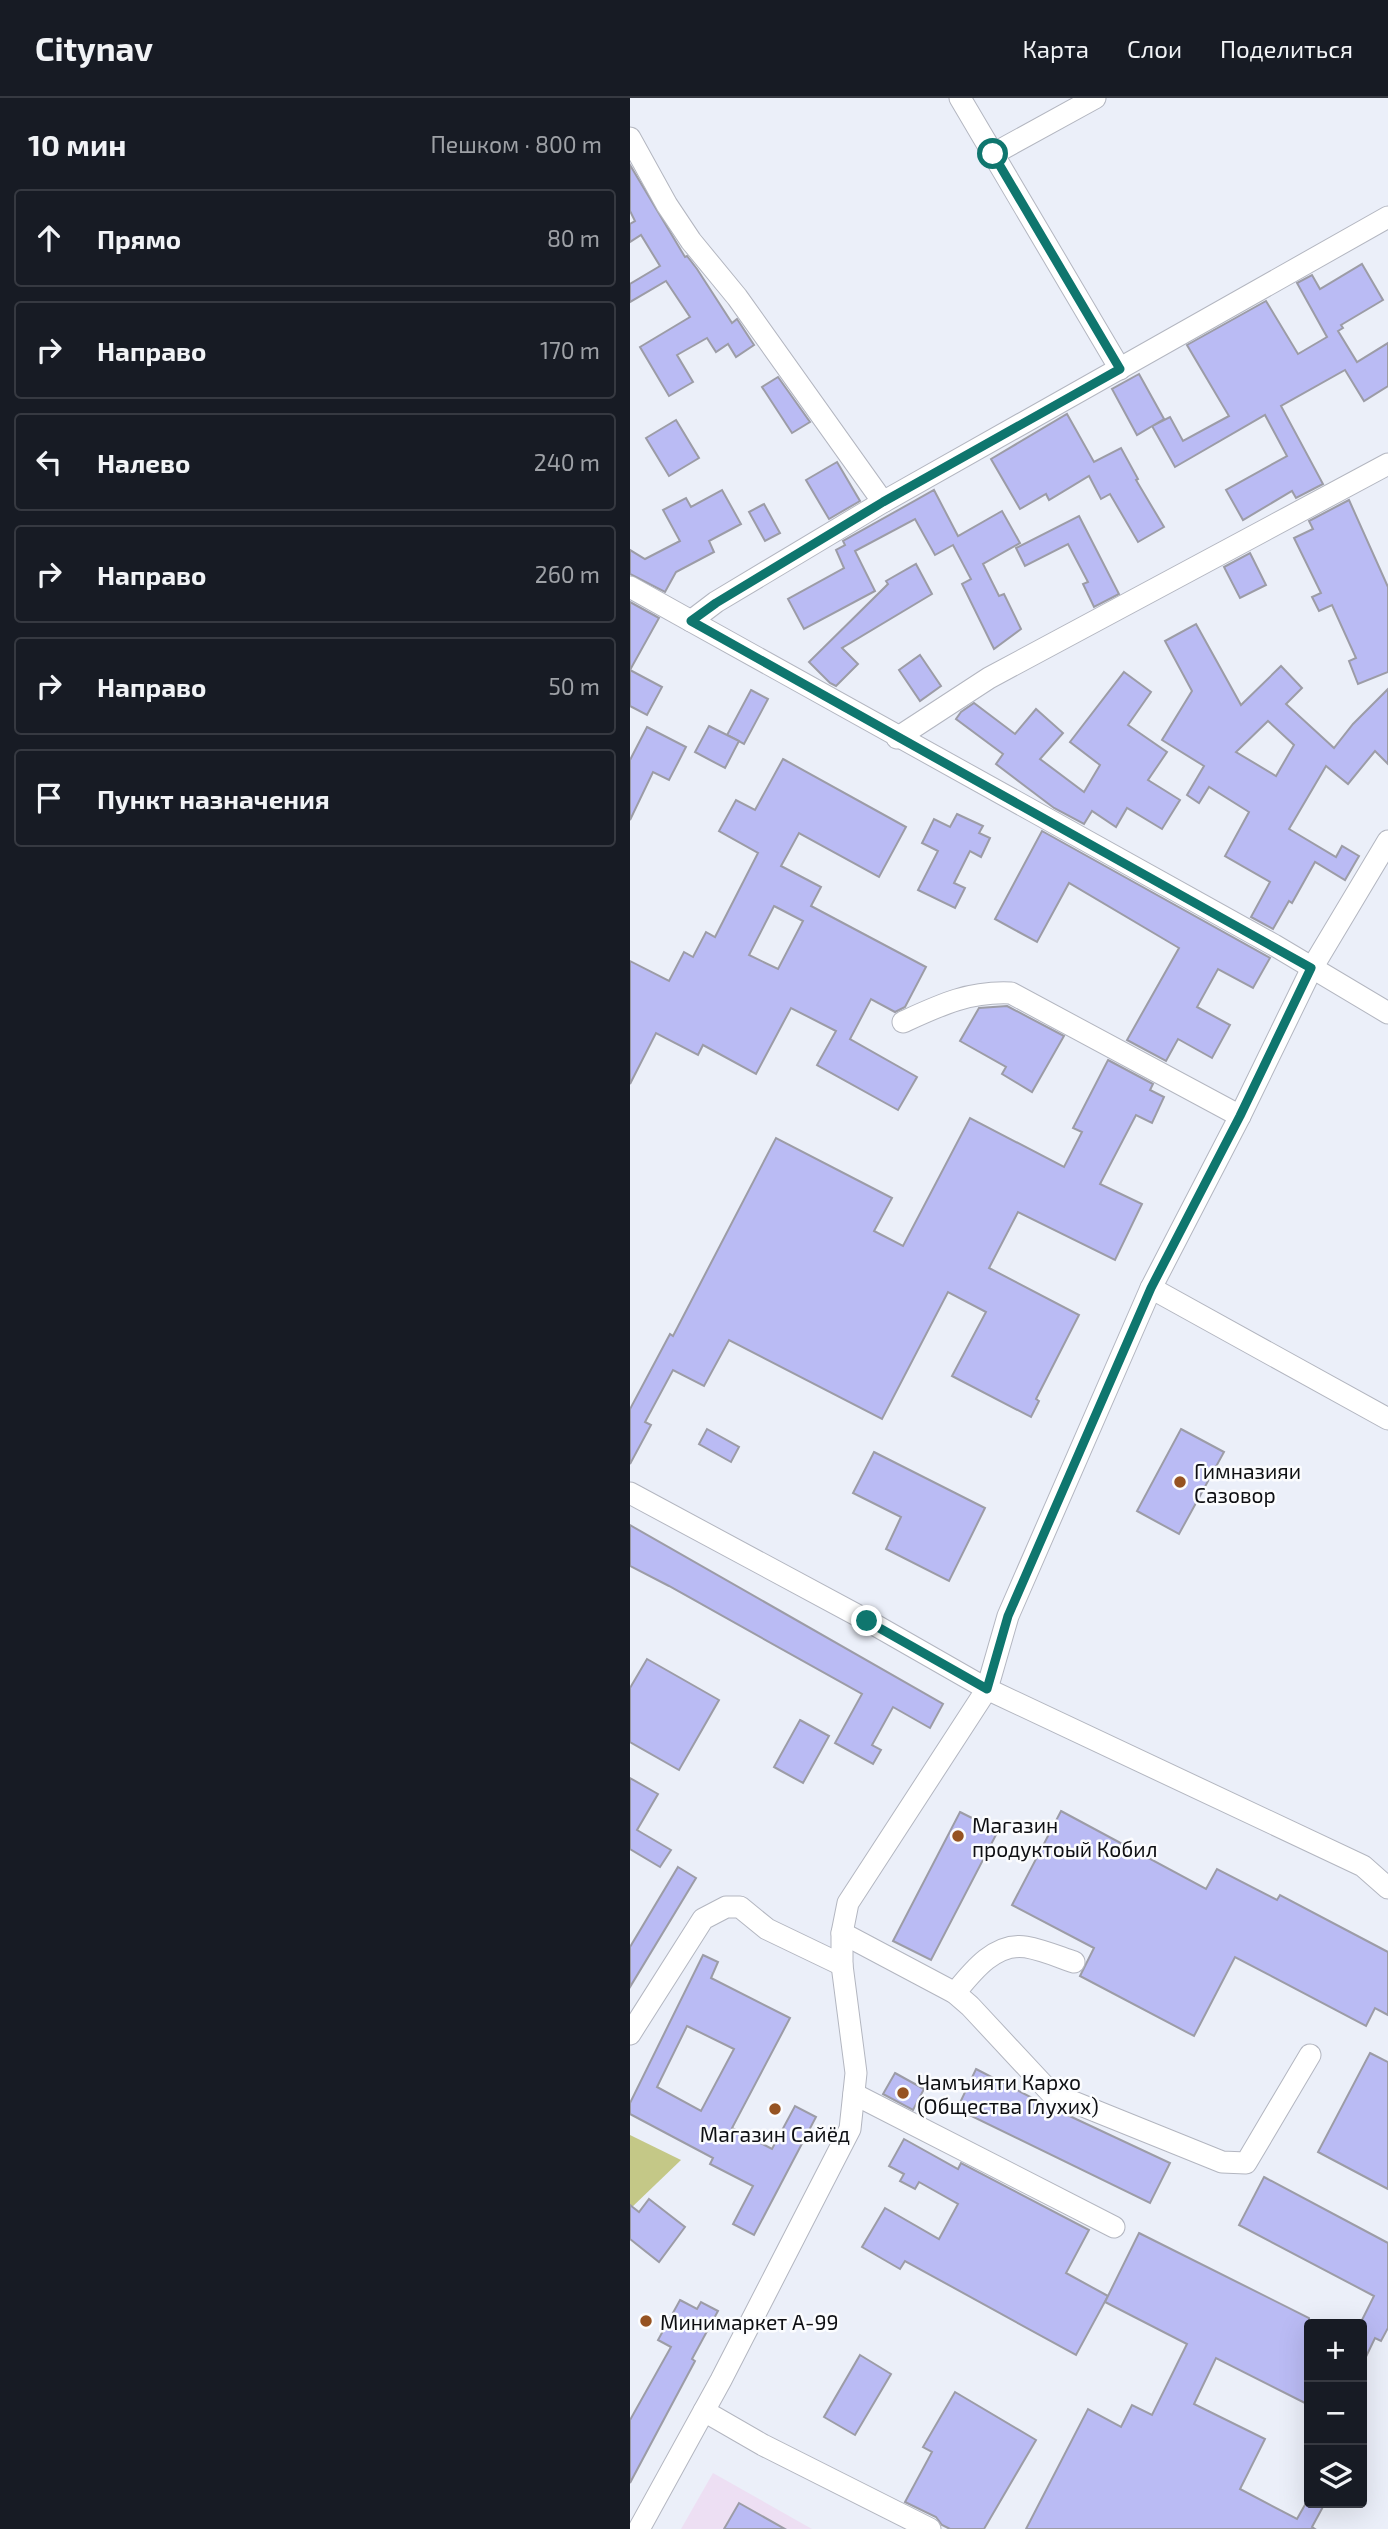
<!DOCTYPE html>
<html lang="ru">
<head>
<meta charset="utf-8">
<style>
  body { margin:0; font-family:"Exo 2",sans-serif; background:#242831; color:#f1f3f6 }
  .controls { position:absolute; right:21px; bottom:21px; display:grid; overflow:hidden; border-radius:7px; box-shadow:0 7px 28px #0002 }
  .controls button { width:63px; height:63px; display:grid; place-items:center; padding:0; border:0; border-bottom:2px solid #363941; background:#171b24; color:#f1f3f6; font:35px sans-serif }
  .stop { position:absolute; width:21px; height:21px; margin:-16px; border:5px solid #0f766e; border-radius:50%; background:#fff }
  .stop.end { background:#0f766e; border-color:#fff; box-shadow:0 2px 7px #0008 }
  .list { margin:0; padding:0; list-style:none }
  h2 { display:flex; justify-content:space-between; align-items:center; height:91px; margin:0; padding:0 28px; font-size:30px }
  h2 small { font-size:23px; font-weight:400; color:#9ea1a6 }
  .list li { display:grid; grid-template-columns:46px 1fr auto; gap:21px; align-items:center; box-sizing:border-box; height:98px; margin:0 14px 14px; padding:0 14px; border:2px solid #363941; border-radius:7px }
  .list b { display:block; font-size:26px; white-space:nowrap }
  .list em { font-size:23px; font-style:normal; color:#9ea1a6 }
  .icon { flex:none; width:38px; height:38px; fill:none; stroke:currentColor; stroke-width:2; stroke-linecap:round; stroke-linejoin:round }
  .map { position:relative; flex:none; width:758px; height:2431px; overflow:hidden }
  header { display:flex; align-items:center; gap:42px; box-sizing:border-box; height:98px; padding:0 35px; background:#171b24; border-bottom:2px solid #363941 }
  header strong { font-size:33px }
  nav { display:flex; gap:38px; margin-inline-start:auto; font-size:24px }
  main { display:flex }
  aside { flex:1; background:#171b24 }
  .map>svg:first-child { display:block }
  .industrial { fill:#eddff3 }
  .green { fill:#c4c887 }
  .building { fill:#babbf4; stroke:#9c9ca6; stroke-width:2; fill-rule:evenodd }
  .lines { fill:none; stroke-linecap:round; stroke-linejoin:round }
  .minor-casing { stroke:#b3b6c0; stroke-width:23 }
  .minor { stroke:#fff; stroke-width:21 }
  .route { stroke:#0f766e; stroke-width:9 }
  .poi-dot { fill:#965322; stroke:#fbfcfe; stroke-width:2.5 }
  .labels { text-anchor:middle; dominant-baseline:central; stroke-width:5; stroke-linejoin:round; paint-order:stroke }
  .poi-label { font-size:21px; fill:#0e0f13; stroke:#fbfcfe; text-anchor:start }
</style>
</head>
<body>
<header>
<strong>Citynav</strong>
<nav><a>Карта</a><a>Слои</a><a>Поделиться</a></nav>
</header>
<main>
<aside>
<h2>10 мин<small>Пешком · 800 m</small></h2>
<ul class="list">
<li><svg class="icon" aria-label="ahead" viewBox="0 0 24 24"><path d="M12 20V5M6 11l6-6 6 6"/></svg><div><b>Прямо</b></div><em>80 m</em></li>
<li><svg class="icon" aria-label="right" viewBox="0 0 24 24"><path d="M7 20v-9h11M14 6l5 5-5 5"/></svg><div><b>Направо</b></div><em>170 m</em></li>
<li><svg class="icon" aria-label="left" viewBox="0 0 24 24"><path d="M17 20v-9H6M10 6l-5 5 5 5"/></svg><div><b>Налево</b></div><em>240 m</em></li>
<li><svg class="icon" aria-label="right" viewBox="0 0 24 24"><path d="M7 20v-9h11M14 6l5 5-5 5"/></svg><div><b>Направо</b></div><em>260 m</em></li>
<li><svg class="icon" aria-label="right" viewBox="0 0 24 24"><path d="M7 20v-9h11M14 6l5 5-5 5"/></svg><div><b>Направо</b></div><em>50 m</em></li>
<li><svg class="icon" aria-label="arrive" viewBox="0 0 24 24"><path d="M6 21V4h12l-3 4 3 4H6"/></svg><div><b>Пункт назначения</b></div></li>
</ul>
</aside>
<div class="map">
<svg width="758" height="2431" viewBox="0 0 758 2431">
  <rect width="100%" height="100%" fill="#ebeff9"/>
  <path class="industrial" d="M83,2375L182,2431H51Z"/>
  <path class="green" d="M0,2037L51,2062L0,2111Z"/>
  <g class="building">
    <path d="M0,67L55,159L57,158L67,171L102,225L107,221L124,247L106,259L98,246L86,254L77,240L47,257L63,284L39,298L10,249L60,219L36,183L0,204V186L30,168L11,137L0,144V126L5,123L0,113Z"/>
    <path d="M732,166L753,202L711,227L713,230L708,233L727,264L758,245V288L734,303L715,272L651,308L693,386L666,400L662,393L613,422L596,392L657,358L635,317L545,369L522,328L540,319L553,343L599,318L557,247L636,203L668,256L697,239L667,185L682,177L690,191Z"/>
    <path d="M509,276L534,321L507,337L482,291Z"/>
    <path d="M148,279L180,324L162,335L132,289Z"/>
    <path d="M437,316L464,364L491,350L508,381L506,382L534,429L508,444L480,396L471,401L459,378L419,402L416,396L390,411L361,361Z"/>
    <path d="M46,322L69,360L39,378L16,340Z"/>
    <path d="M207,364L230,403L199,421L176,382Z"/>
    <path d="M92,392L111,426L79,443L84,454L46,474L35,494L0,476V452L15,461L50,443L33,412L56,400L61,409Z"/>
    <path d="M304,392L328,438L372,413L390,445L353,466L369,498L374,496L391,531L364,551L332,486L341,481L323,447L305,457L285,421L225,453L245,493L174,531L158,501L214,470L206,452L215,447L213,443Z"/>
    <path d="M719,402L758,489V574L728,586L719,563L726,560L702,507L689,513L682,499L691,495L664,440L683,431L679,423Z"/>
    <path d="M134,406L150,435L135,443L119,414Z"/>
    <path d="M449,418L489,496L464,509L453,486L458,484L438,446L395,468L386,450Z"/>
    <path d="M620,455L636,487L610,500L594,469Z"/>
    <path d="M286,466L302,496L212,550L228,566L206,588L200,585L179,564L258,486L256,483Z"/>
    <path d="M0,504L29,520L0,572L32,589L17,617L0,608Z"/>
    <path d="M566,526L611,607L651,568L672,590L656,606L704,650L723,626L758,591V666L745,653L718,686L696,668L659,731L706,759L712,748L729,758L715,782L685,764L662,805L659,803L643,831L621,819L640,784L595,758L619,714L579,689L569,705L557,697L574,668L532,642L562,593L535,543ZM638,623L664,647L646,678L606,654Z"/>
    <path d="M290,557L311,588L290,603L269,572Z"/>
    <path d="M494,574L521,594L498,627L537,654L518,682L550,702L532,731L497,710L486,729L462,713L454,726L424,710L366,666L373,656L326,621L331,614L344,605L385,636L406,611L433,635L410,661L454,694L470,667L440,644Z"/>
    <path d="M121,592L138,601L114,646L97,637Z"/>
    <path d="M79,628L109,643L95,670L65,654Z"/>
    <path d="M17,629L56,649L39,682L23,674L0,722V662Z"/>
    <path d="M153,661L276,729L249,779L169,735L151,768L191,789L181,808L296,869L275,909L265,914L241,901L220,941L287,979L268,1012L187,967L206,933L161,910L126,976L73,947L68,957L26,935L0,986V863L39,883L54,854L63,859L76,834L85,839L128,755L89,733L106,702L125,712ZM144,808L173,823L148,871L119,857Z"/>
    <path d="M327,716L353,728L349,735L360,740L351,759L340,753L324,785L335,790L325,810L288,792L308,753L292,745L304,721L320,729Z"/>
    <path d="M412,733L640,860L623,890L588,871L567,909L600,927L582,960L548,941L536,963L497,942L549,850L439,785L407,844L365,821Z"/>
    <path d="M377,908L434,938L402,994L372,976L376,969L330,943L349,910Z"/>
    <path d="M478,962L523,986L520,992L534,999L522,1025L506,1017L470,1086L512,1106L485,1162L388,1114L359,1170L449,1217L406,1301L409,1303L401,1319L322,1278L356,1214L318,1194L252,1321L99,1242L74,1288L43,1272L15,1324L21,1327L0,1366V1311L40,1236L43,1238L146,1040L262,1100L244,1133L273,1148L340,1020L434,1069L452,1034L443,1030Z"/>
    <path d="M77,1331L109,1349L101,1364L69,1346Z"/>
    <path d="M551,1331L594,1354L549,1436L507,1413Z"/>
    <path d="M244,1354L355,1410L319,1483L256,1451L271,1419L223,1395Z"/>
    <path d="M0,1427L313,1606L300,1630L263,1609L242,1647L251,1652L243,1666L205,1645L232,1596L39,1488L0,1468Z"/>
    <path d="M17,1561L89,1602L49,1672L0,1644V1590Z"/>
    <path d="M170,1622L199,1638L173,1685L144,1669Z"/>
    <path d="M0,1680L28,1696L7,1732L41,1752L30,1769L0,1751Z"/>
    <path d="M431,1713L576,1791L587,1771L647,1802L650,1797L758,1854V1917L745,1910L736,1928L605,1859L564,1938L450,1878L464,1850L382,1807Z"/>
    <path d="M330,1714L368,1733L301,1862L263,1843Z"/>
    <path d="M48,1769L66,1780L0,1889V1849Z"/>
    <path d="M73,1857L88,1864L81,1880L160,1920L102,2030L142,2051L165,2008L186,2019L124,2137L103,2126L123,2088L80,2066L83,2060L0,2016V2005ZM57,1928L104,1951L71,2013L27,1989Z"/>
    <path d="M740,1955L758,1964V2091L688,2054Z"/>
    <path d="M346,1971L416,2007L540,2065L520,2105L327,2011Z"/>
    <path d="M265,1975L294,1991L283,2012L253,1996Z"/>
    <path d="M274,2041L328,2071L331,2065L459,2132L436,2175L478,2198L446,2257L275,2163L270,2171L232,2149L255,2110L309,2141L328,2106L289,2084L285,2091L270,2083L274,2076L259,2068Z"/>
    <path d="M634,2079L758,2145V2230L751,2243L745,2240L732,2267V2222L744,2198L609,2127Z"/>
    <path d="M19,2101L55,2129L29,2164L0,2141V2107L9,2114Z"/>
    <path d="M509,2135L679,2220V2307L586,2260L564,2306L635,2341L610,2391L667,2421L676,2405H695L682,2429L685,2431H396L458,2311L491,2329L502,2307L522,2317L557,2246L475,2204Z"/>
    <path d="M50,2202L67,2211L71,2204L88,2213L62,2261L65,2263L0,2385V2322L41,2249L28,2242Z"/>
    <path d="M230,2257L261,2276L225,2337L194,2319Z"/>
    <path d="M325,2294L406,2342L354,2431H320L312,2427L306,2419L275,2404L302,2354L293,2349Z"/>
    <path d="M109,2405L155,2431H94Z"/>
  </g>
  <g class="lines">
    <g class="minor-casing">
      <g id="minor">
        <path d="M330,0L490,271"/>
        <path d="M0,40L37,107L61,143L107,199L253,404"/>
        <path d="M363,56L465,0"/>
        <path d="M758,119L253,404L86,504L61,523L644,847L758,915"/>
        <path d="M0,489L61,523"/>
        <path d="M267,640L359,580L758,366"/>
        <path d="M273,924C310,907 339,893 381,895L610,1018"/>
        <path d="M521,1190L758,1321"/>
        <path d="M0,1395L238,1523L357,1591L733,1768L758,1790"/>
        <path d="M212,1835L325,1895L340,1908L421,1995L592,2064L616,2065L680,1957"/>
        <path d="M325,1895C342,1874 365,1844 396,1849C413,1852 429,1859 444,1864"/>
        <path d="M0,1936L73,1821L96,1809H110L137,1831L212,1867"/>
        <path d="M224,1996L484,2129"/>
        <path d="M74,2313L133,2347L300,2431"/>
        <path d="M9,2431L91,2282L220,2031L226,1975L212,1867V1835L218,1805L357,1591L378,1518L521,1190L610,1018L682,870L758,743"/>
      </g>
    </g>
    <use href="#minor" class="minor"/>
  </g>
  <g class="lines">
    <path class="route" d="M237,1523L357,1591L378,1518L521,1190L610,1018L681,870L61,523L86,505L253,404L490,271L363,56"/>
  </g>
  <g class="poi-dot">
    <circle cx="550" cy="1384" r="7"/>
    <circle cx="328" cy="1738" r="7"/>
    <circle cx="273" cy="1995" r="7"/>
    <circle cx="145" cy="2011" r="7"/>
    <circle cx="16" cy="2223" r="7"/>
  </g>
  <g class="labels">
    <g class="poi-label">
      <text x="564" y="1372">Гимназияи<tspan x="564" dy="24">Сазовор</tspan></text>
      <text x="342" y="1726">Магазин<tspan x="342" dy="24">продуктоый Кобил</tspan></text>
      <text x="287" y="1983">Чамъияти Кархо<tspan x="287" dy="24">(Общества Глухих)</tspan></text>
      <text x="145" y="2035" text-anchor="middle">Магазин Сайёд</text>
      <text x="30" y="2223">Минимаркет А-99</text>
    </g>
  </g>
</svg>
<div class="controls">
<button>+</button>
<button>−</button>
<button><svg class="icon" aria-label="layers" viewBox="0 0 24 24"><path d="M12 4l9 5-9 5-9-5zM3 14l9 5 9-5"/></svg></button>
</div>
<div class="stop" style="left:363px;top:56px"></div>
<div class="stop end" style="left:237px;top:1523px"></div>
</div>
</main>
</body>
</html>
